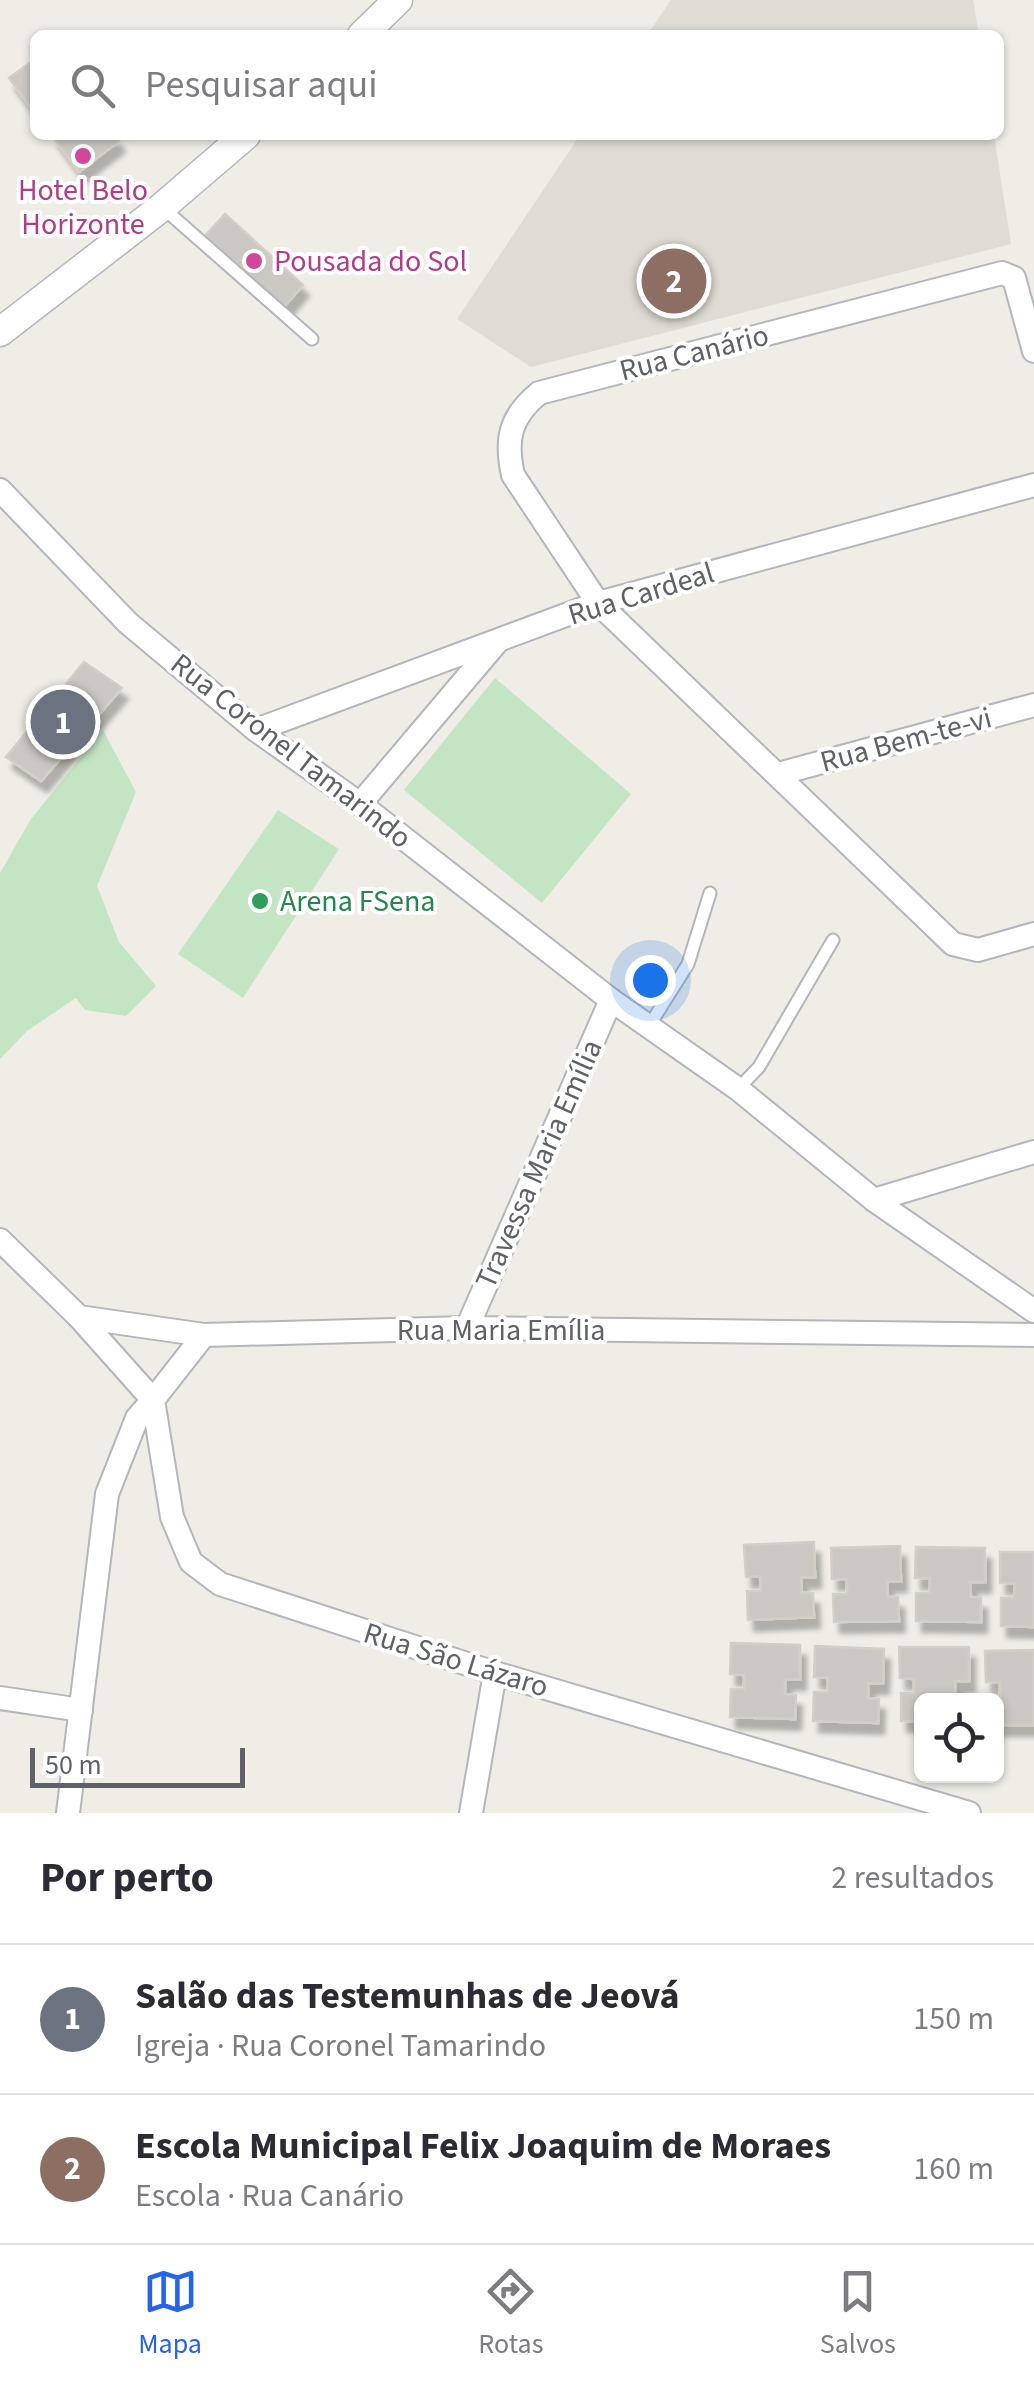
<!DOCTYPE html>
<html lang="pt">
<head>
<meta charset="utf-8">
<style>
  body { margin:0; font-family:"Source Sans 3",sans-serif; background:#f7f7f7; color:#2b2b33 }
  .controls { position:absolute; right:30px; bottom:30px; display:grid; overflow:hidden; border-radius:15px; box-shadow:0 2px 8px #0004 }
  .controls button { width:90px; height:90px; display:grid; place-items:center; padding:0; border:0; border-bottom:2px solid #e1e1e2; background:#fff; color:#2b2b33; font:50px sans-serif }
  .scale { position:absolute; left:30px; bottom:25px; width:215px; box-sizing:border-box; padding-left:10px; border:5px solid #5e6166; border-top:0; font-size:28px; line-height:35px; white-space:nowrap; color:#5e6166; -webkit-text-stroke:8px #fff; paint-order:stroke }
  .you { position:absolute; left:650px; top:980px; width:35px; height:35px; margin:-25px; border:8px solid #fff; border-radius:50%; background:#1a73e8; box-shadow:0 0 0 15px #1a73e833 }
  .badge { display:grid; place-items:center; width:65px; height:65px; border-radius:50%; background:#2563eb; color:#fff; font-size:32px; font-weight:700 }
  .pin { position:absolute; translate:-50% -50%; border:5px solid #fff; box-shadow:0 2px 10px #0006 }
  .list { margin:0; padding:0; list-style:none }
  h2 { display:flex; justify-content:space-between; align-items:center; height:130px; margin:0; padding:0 40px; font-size:42px }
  h2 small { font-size:32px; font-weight:400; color:#7c7c81 }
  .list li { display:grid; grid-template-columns:65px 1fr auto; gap:30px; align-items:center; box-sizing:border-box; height:150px; padding:0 40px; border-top:2px solid #e1e1e2 }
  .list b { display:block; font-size:38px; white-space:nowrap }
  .list p { margin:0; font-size:32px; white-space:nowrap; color:#7c7c81 }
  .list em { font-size:32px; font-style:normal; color:#7c7c81 }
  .icon { flex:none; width:55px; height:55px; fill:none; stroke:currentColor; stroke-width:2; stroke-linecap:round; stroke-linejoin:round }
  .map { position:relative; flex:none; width:1034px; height:1813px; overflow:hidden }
  .search { position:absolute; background:#fff; box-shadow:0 2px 8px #0004; left:30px; right:30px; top:30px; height:110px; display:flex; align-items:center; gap:25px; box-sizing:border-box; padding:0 35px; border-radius:15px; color:#7c7c81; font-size:38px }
  .sheet { height:430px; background:#fff }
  nav { display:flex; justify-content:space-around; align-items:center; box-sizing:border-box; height:140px; border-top:2px solid #e1e1e2; background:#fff; font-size:28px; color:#7c7c81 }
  nav a { display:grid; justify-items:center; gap:5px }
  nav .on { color:#2563eb }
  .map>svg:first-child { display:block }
  .education { fill:#dfdcd4 }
  .green { fill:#c4e5c4 }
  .building { fill:#cbc8c3; stroke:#d4cfc5; stroke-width:2.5; filter:url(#shadow) }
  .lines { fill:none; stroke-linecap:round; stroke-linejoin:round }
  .service-casing { stroke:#b3b6ba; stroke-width:15 }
  .minor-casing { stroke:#b3b6ba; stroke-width:26 }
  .tertiary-casing { stroke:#b3b6ba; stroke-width:31 }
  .service { stroke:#fff; stroke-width:11 }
  .minor { stroke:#fff; stroke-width:22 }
  .tertiary { stroke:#fff; stroke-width:28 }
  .hotel-dot { fill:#d1479c; stroke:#fff; stroke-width:4 }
  .leisure-dot { fill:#2e9e5b; stroke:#fff; stroke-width:4 }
  .labels { text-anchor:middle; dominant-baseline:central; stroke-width:8; stroke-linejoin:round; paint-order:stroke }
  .hotel-label { font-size:30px; fill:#b23c85; stroke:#fff }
  .street-label { font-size:30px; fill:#5e6166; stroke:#fff }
  .leisure-label { font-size:30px; fill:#27864d; stroke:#fff; text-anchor:start }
</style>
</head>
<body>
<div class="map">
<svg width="1034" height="1813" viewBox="0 0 1034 1813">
  <defs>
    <filter id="shadow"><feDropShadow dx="6" dy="11" stdDeviation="2.5" flood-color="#0004"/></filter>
  </defs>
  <rect width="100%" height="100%" fill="#efede6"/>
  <g class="education">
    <path d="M671,0H973L979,35H647Z"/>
    <path d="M580,135H994L1011,244L531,367L457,319Z"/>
  </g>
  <g class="green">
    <path d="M495,678L631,794L542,903L404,790Z"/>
    <path d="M103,730L136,792L97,886L119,942L156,986L126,1016L85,1010L76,998L27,1031L0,1059V873L31,819Z"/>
    <path d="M278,810L339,849L243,998L178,954Z"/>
  </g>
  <g class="building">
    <path d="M35,59V113L9,78Z"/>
    <path d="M52,135H115L119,141L79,172Z"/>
    <path d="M225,214L303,285L283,308L205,236Z"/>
    <path d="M84,662L122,688L41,781L6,757Z"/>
    <path d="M814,1542L815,1577H801L802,1593H813L814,1617L748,1620L747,1591H761L760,1576L746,1577L744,1545Z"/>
    <path d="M900,1546L901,1581H887L888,1597H898L899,1621L834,1622L833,1594H847V1579H832L831,1548Z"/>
    <path d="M916,1547L985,1548V1582H970L971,1597L981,1598V1622L916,1621V1593H930V1578H915Z"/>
    <path d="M1000,1552H1034V1627L1001,1626V1598H1014L1015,1583H1000Z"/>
    <path d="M731,1643L800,1645V1679H785V1694L796,1695L795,1719L730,1717L731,1689H744V1675L730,1674Z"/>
    <path d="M815,1646L884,1649L883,1683H868V1698L879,1699L878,1723L813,1721L814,1692H828V1678L814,1677Z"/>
    <path d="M899,1647H969V1681H955V1697H966V1700H922V1721H901V1693H914V1679L900,1678Z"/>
    <path d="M1034,1650V1725H996V1700H986V1697H1000V1682H986L985,1651Z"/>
  </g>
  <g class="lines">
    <g class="service-casing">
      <g id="service">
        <path d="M162,207L312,339"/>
        <path d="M649,1026L688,964L710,893"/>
        <path d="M738,1089L759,1067L833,940"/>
      </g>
    </g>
    <g class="minor-casing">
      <g id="minor">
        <path d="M1034,351L1014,278L1002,273L539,393C510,417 505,439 513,475L598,603L953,944L978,950L1034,934"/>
        <path d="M0,490L128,623L256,730L360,804L611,1000L738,1089L874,1200L1034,1311"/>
        <path d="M256,730L598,603L1034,485"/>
        <path d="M778,774L1034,705"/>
        <path d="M360,804L497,642"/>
        <path d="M874,1200L1034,1152"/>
        <path d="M0,1240L79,1317L204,1335L467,1328L1034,1335"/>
        <path d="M467,1328L611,1000"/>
        <path d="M204,1335L153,1400L172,1517L191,1562L220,1584L495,1673L969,1813"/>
        <path d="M0,1698L81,1710"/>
        <path d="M68,1813L107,1494L137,1418L153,1400L79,1317"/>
        <path d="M471,1813L495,1673"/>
      </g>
    </g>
    <g class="tertiary-casing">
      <g id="tertiary">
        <path d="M362,35L398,0"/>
        <path d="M0,332L162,207L246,135"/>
      </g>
    </g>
    <use href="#service" class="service"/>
    <use href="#minor" class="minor"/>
    <use href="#tertiary" class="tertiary"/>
  </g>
  <g class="hotel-dot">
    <circle cx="83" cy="156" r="10"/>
    <circle cx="254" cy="261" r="10"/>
  </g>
  <circle class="leisure-dot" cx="260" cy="901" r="10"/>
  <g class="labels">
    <g class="hotel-label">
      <text x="83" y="190">Hotel Belo<tspan x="83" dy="34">Horizonte</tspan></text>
      <text x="274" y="261" text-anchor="start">Pousada do Sol</text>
    </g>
    <g class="street-label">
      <text transform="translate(694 353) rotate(-14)">Rua Canário</text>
      <text transform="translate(641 594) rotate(-17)">Rua Cardeal</text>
      <text transform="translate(906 740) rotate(-15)">Rua Bem-te-vi</text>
      <text transform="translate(291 751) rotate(38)">Rua Coronel Tamarindo</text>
      <text transform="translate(539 1164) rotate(-66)">Travessa Maria Emília</text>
      <text x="501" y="1330">Rua Maria Emília</text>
      <text transform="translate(456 1660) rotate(17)">Rua São Lázaro</text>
    </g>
    <g class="leisure-label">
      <text x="280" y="901">Arena FSena</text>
    </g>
  </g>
</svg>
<div class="controls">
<button><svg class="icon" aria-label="locate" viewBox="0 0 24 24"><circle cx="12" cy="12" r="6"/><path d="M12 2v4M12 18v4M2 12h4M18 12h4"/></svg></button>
</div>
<div class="scale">50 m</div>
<div class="you"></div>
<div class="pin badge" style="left:63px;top:722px;background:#6b7280">1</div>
<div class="pin badge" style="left:674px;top:281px;background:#8d6e63">2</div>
<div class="search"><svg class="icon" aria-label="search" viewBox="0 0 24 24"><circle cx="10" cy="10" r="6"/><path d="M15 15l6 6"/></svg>Pesquisar aqui</div>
</div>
<section class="sheet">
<h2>Por perto<small>2 resultados</small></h2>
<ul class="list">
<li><span class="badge" style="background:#6b7280">1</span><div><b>Salão das Testemunhas de Jeová</b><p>Igreja · Rua Coronel Tamarindo</p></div><em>150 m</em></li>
<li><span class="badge" style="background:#8d6e63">2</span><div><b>Escola Municipal Felix Joaquim de Moraes</b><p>Escola · Rua Canário</p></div><em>160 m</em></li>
</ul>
</section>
<nav>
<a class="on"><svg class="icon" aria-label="map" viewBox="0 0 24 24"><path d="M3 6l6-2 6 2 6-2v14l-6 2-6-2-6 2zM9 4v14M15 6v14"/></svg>Mapa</a>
<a><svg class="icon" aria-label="directions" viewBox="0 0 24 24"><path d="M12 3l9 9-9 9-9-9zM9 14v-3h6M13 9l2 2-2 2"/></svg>Rotas</a>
<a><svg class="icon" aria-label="saved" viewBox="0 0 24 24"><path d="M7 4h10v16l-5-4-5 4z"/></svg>Salvos</a>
</nav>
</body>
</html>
